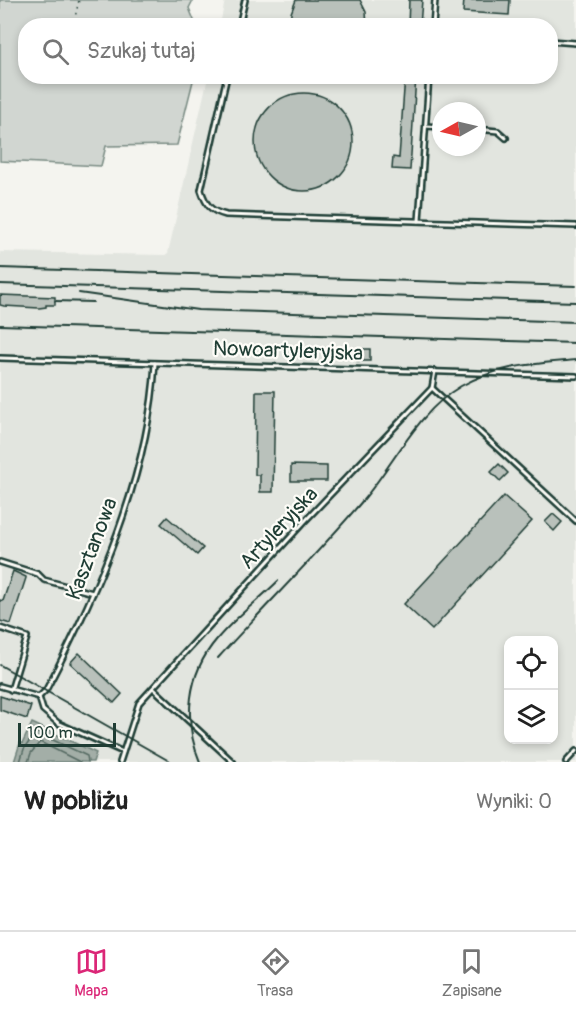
<!DOCTYPE html>
<html lang="pl">
<head>
<meta charset="utf-8">
<style>
  body { margin:0; font-family:Pangolin,sans-serif; background:#f6f6f6; color:#222 }
  .controls { position:absolute; right:18px; bottom:18px; display:grid; overflow:hidden; border-radius:12px; box-shadow:0 3px 9px #0003 }
  .controls button { width:54px; height:54px; display:grid; place-items:center; padding:0; border:0; border-bottom:2px solid #e0e0e0; background:#fff; color:#222; font:30px sans-serif }
  .compass { position:absolute; left:432px; top:102px; width:54px; height:54px; border-radius:50%; background:#fff; box-shadow:0 3px 9px #0003; rotate:262deg }
  .scale { position:absolute; left:18px; bottom:15px; width:98px; box-sizing:border-box; padding-left:6px; border:3px solid #1f3d34; border-top:0; font-size:16px; line-height:21px; white-space:nowrap; color:#1f3d34; -webkit-text-stroke:4px #fdfcf7; paint-order:stroke }
  .list { margin:0; padding:0; list-style:none }
  h2 { display:flex; justify-content:space-between; align-items:center; height:78px; margin:0; padding:0 24px; font-size:26px }
  h2 small { font-size:20px; font-weight:400; color:#767676 }
  .icon { flex:none; width:33px; height:33px; fill:none; stroke:currentColor; stroke-width:2; stroke-linecap:round; stroke-linejoin:round }
  .map { position:relative; flex:none; width:576px; height:762px; overflow:hidden }
  .search { position:absolute; background:#fff; box-shadow:0 3px 9px #0003; left:18px; right:18px; top:18px; height:66px; display:flex; align-items:center; gap:15px; box-sizing:border-box; padding:0 21px; border-radius:24px; color:#767676; font-size:22px }
  .sheet { height:168px; background:#fff }
  nav { display:flex; justify-content:space-around; align-items:center; box-sizing:border-box; height:84px; border-top:2px solid #e0e0e0; background:#fff; font-size:16px; color:#767676 }
  nav a { display:grid; justify-items:center; gap:3px }
  nav .on { color:#db2777 }
  .map>svg:first-child { display:block }
  .built { fill:#e2e5df; fill-rule:evenodd }
  .green { fill:#d1d6d1; stroke:#788a82; stroke-width:1.5 }
  .water { fill:#a3aea7; stroke:#6e8179; stroke-width:1.5 }
  .lines { fill:none; stroke-linecap:round; stroke-linejoin:round }
  .shore { stroke:#546a62; stroke-width:1.5 }
  .building { fill:#b9c1bb; stroke:#1f3d34; stroke-width:1.5 }
  .lane-casing { stroke:#1f3d34; stroke-width:8 }
  .path { stroke:#1f3d34; stroke-width:1.5; stroke-dasharray:1.5 4.5; stroke-linecap:butt }
  .lane { stroke:#fdfcf7; stroke-width:3 }
  .rail { stroke:#1f3d34; stroke-width:2 }
  .labels { text-anchor:middle; dominant-baseline:central; stroke-width:4.5; stroke-linejoin:round; paint-order:stroke }
  .street-label { font-size:21px; fill:#1f3d34; stroke:#fdfcf7 }
</style>
</head>
<body>
<div class="map">
<svg width="576" height="762" viewBox="0 0 576 762">
  <rect width="100%" height="100%" fill="#f4f4ef"/>
  <filter id="ink" filterUnits="userSpaceOnUse"><feTurbulence type="fractalNoise" baseFrequency=".0167" numOctaves="2"/><feDisplacementMap in="SourceGraphic" scale="12" xChannelSelector="R" yChannelSelector="G"/><feConvolveMatrix kernelMatrix="1 2 1 2 8 2 1 2 1" color-interpolation-filters="sRGB"/></filter>
  <g filter="url(#ink)">
    <path class="built" d="M225,0H576V762H93L96,753L20,744L14,762H0V252L165,255L168,253L208,77L550,76V26L220,25ZM441,111H477V147H441ZM508,640H554V740H508Z"/>
    <path class="green" d="M0,0H193L189,8L196,25L26,26V76L194,77L177,145L106,146L101,166L0,161Z"/>
    <path class="water" d="M32,723L96,753L93,762H14L20,743L22,744Z"/>
    <g class="lines">
      <g class="shore">
        <path d="M20,762L24,749L36,732L87,756L88,762"/>
        <path d="M28,762L31,753L40,742L80,762"/>
      </g>
    </g>
    <g class="building">
      <path d="M296,0H360L366,12L367,26H290L291,13Z"/>
      <path d="M409,0H422L420,26H408Z"/>
      <path d="M464,0H510L509,15L463,12Z"/>
      <path d="M405,76H416L410,170L392,169L393,157L399,158Z"/>
      <circle cx="304" cy="142" r="49"/>
      <path d="M0,295L55,297V305H46V307L39,308L4,306L0,305Z"/>
      <path d="M358,349H370V361H357Z"/>
      <path d="M256,391H275L273,492H260V475H255Z"/>
      <path d="M499,464L508,473L500,481L491,472Z"/>
      <path d="M291,465L327,466V481H291Z"/>
      <path d="M504,496L532,521L432,630L404,604Z"/>
      <path d="M553,514L562,522L554,531L545,522Z"/>
      <path d="M167,517L203,548L197,555L161,524Z"/>
      <path d="M13,571L26,577V578L11,624L0,621V600L3,601Z"/>
      <path d="M79,653L122,694L114,703L70,663Z"/>
      <path d="M0,696L31,706L27,719L0,710Z"/>
    </g>
    <g class="lines">
      <g class="lane-casing">
        <g id="lane">
          <path d="M239,26L245,0"/>
          <path d="M433,26L435,0"/>
          <path d="M550,41L576,43"/>
          <path d="M227,76L201,190C206,205 210,211 226,215L576,226"/>
          <path d="M426,126L441,127"/>
          <path d="M477,129L498,131L506,138"/>
          <path d="M419,221L429,76"/>
          <path d="M0,358L576,376"/>
          <path d="M432,388L576,521"/>
          <path d="M0,562L38,574L44,580L93,593"/>
          <path d="M0,628L27,637L11,690"/>
          <path d="M0,686L39,697L46,690C98,591 149,476 155,363"/>
          <path d="M153,688L233,762"/>
          <path d="M39,697L43,710L58,723L123,752"/>
          <path d="M120,762L139,703L304,522L432,388L435,371"/>
          <path d="M566,762L576,751"/>
        </g>
      </g>
      <path class="path" d="M73,26L79,0"/>
      <use href="#lane" class="lane"/>
      <g class="rail">
        <path d="M0,268L576,286"/>
        <path d="M0,284L576,302"/>
        <path d="M79,293L198,310L576,322"/>
        <path d="M55,301L93,302"/>
        <path d="M0,325L576,343"/>
        <path d="M218,658C266,605 318,554 364,499C395,462 418,411 461,386C498,365 535,364 576,360"/>
        <path d="M0,665L171,762"/>
        <path d="M200,762C183,721 187,674 217,639C235,617 258,601 278,581"/>
      </g>
    </g>
  </g>
  <g class="labels">
    <g class="street-label">
      <text transform="translate(288 351) rotate(2)">Nowoartyleryjska</text>
      <text transform="translate(279 528) rotate(-47)">Artyleryjska</text>
      <text transform="translate(92 549) rotate(-69)">Kasztanowa</text>
    </g>
  </g>
</svg>
<div class="controls">
<button><svg class="icon" aria-label="locate" viewBox="0 0 24 24"><circle cx="12" cy="12" r="6"/><path d="M12 2v4M12 18v4M2 12h4M18 12h4"/></svg></button>
<button><svg class="icon" aria-label="layers" viewBox="0 0 24 24"><path d="M12 4l9 5-9 5-9-5zM3 14l9 5 9-5"/></svg></button>
</div>
<svg class="compass" viewBox="-18 -18 36 36"><path d="M0-13l5 13h-10z" fill="#e53935"/><path d="M0 13l5-13h-10z" fill="#767676"/></svg>
<div class="scale">100 m</div>
<div class="search"><svg class="icon" aria-label="search" viewBox="0 0 24 24"><circle cx="10" cy="10" r="6"/><path d="M15 15l6 6"/></svg>Szukaj tutaj</div>
</div>
<section class="sheet">
<h2>W pobliżu<small>Wyniki: 0</small></h2>
<ul class="list">
</ul>
</section>
<nav>
<a class="on"><svg class="icon" aria-label="map" viewBox="0 0 24 24"><path d="M3 6l6-2 6 2 6-2v14l-6 2-6-2-6 2zM9 4v14M15 6v14"/></svg>Mapa</a>
<a><svg class="icon" aria-label="directions" viewBox="0 0 24 24"><path d="M12 3l9 9-9 9-9-9zM9 14v-3h6M13 9l2 2-2 2"/></svg>Trasa</a>
<a><svg class="icon" aria-label="saved" viewBox="0 0 24 24"><path d="M7 4h10v16l-5-4-5 4z"/></svg>Zapisane</a>
</nav>
</body>
</html>
